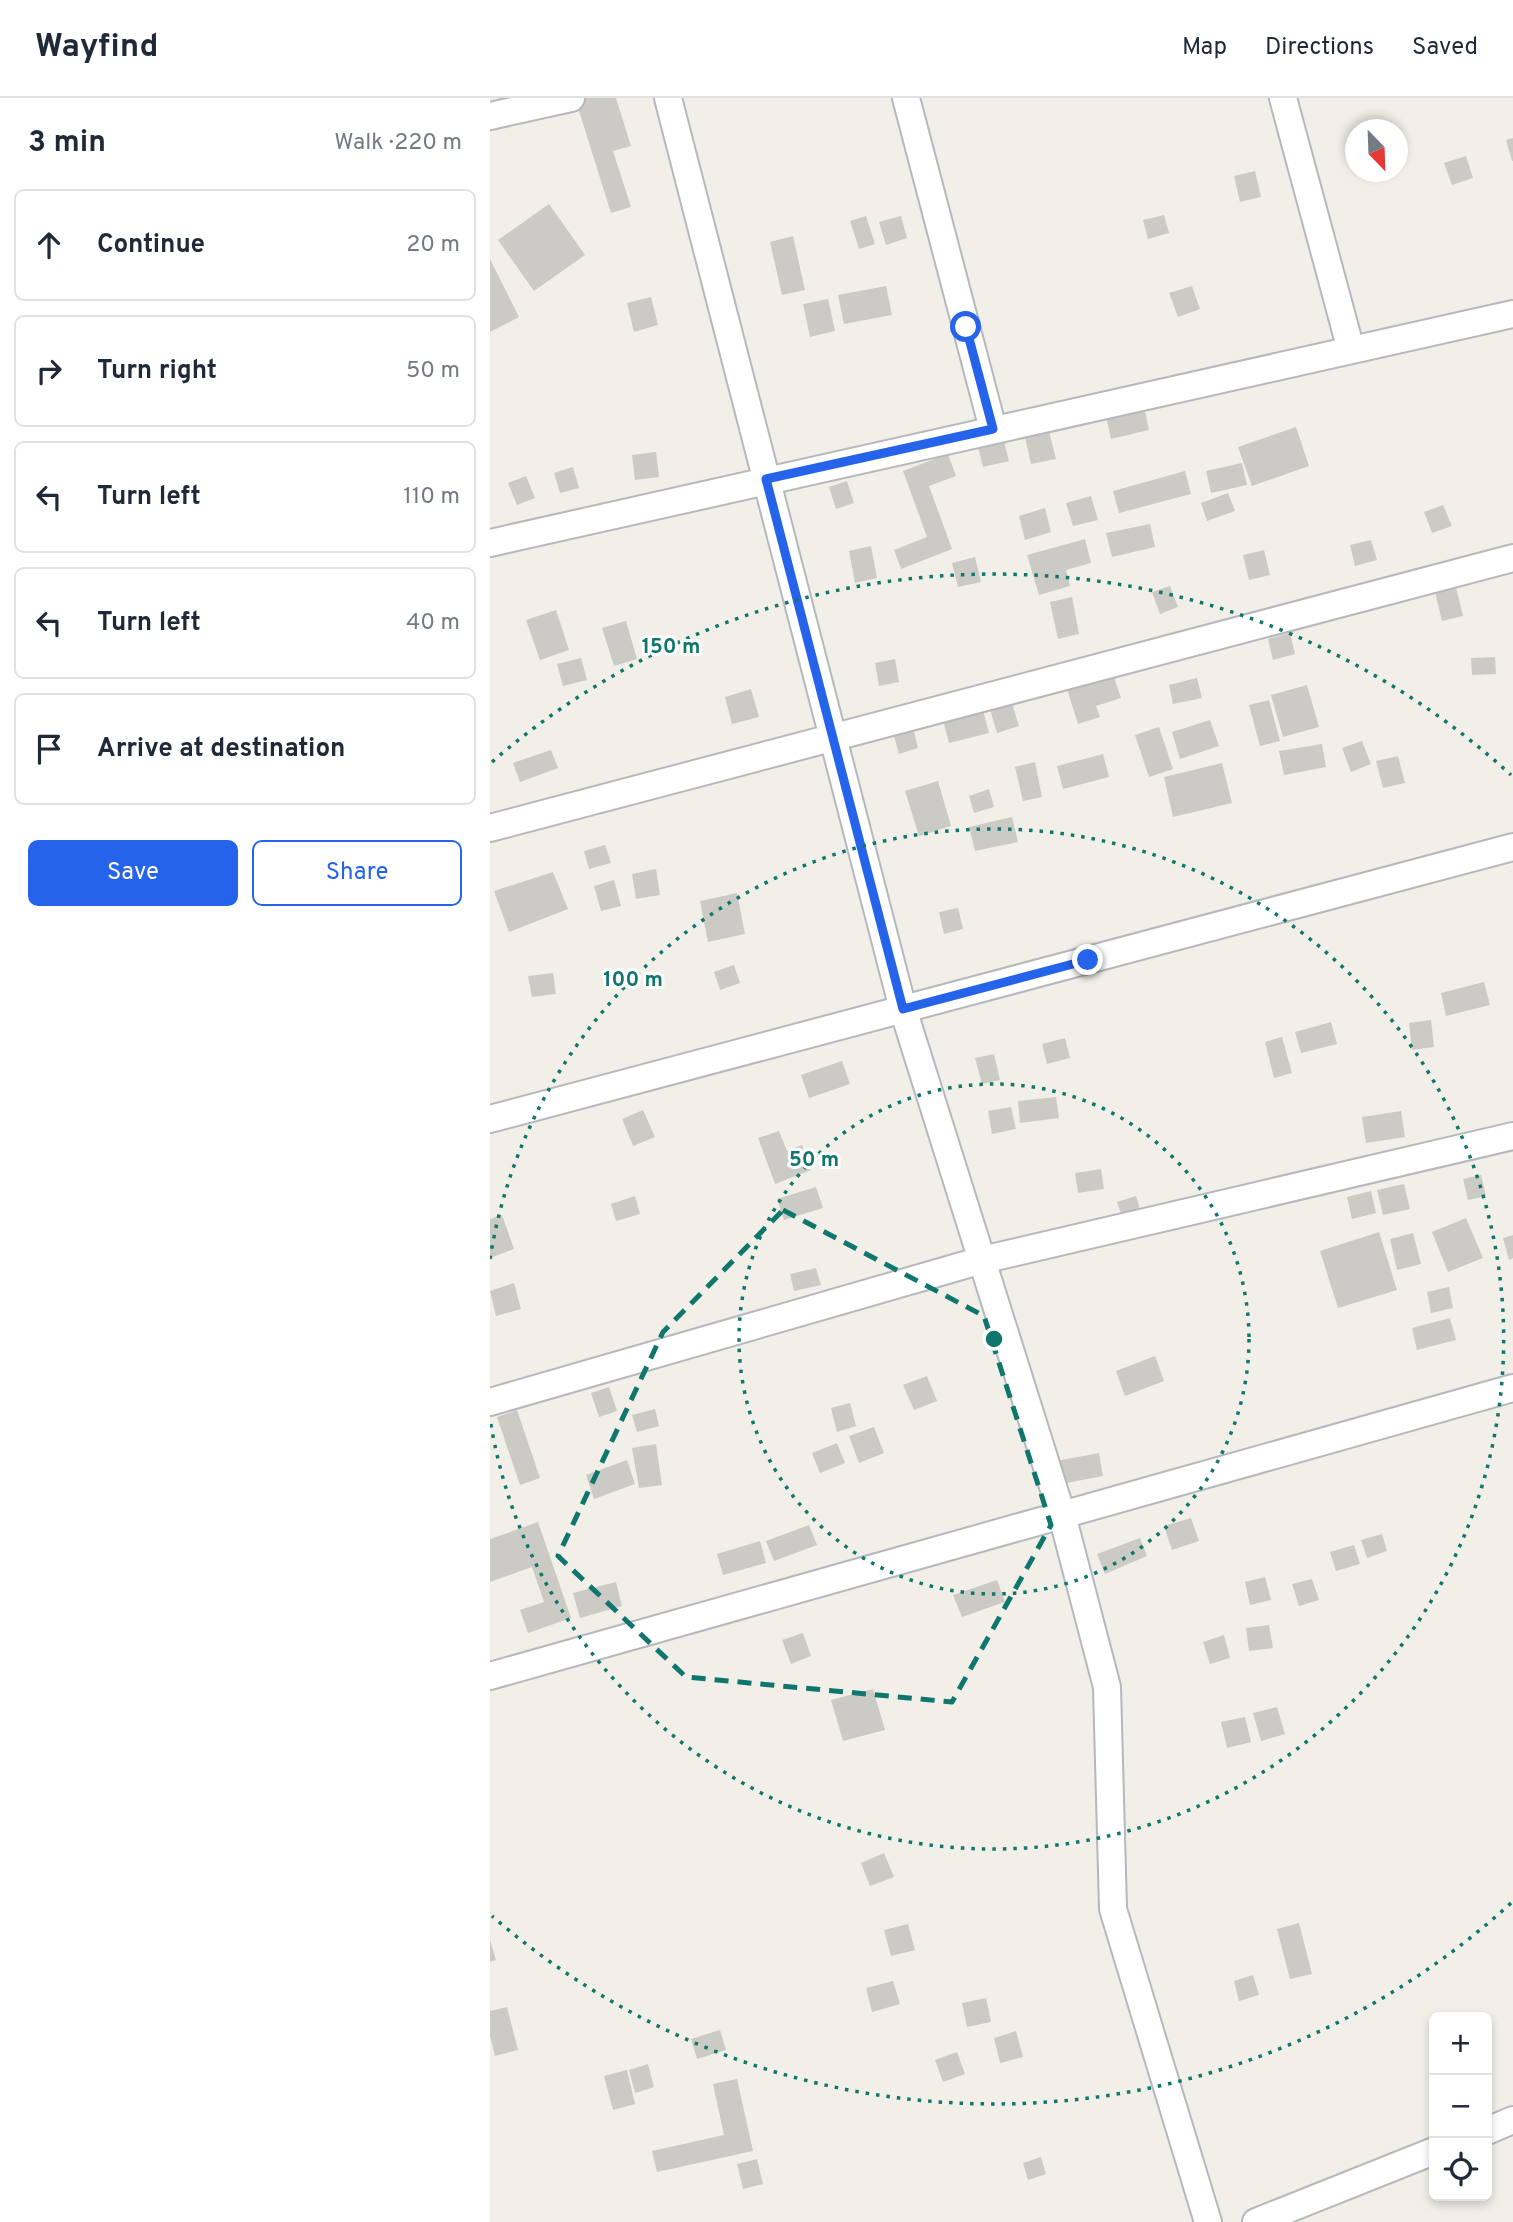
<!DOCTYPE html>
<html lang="en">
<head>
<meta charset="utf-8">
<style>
  body { margin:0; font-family:Overpass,sans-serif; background:#f2f2f3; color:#1f2937 }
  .controls { position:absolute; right:21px; bottom:21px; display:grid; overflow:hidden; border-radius:10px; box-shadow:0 4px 10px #0003 }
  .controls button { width:63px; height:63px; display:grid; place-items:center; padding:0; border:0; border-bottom:2px solid #e0e1e3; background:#fff; color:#1f2937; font:35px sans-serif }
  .compass { position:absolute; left:855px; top:21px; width:63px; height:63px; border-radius:50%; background:#fff; box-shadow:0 4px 10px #0003; rotate:157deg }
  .stop { position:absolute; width:21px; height:21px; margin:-16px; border:5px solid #2563eb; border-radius:50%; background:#fff }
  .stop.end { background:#2563eb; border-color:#fff; box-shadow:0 2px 7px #0008 }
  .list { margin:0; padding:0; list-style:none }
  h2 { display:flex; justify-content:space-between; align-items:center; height:91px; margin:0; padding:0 28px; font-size:30px }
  h2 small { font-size:23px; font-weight:400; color:#747a83 }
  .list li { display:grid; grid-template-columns:46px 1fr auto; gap:21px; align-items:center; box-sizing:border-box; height:112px; margin:0 14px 14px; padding:0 14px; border:2px solid #e0e1e3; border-radius:10px }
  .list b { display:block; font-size:26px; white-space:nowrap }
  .list em { font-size:23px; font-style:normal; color:#747a83 }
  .actions { display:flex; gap:14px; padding:21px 28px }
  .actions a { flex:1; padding:16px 0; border:2px solid #2563eb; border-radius:10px; text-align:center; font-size:24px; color:#2563eb }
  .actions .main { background:#2563eb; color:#fff }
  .icon { flex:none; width:38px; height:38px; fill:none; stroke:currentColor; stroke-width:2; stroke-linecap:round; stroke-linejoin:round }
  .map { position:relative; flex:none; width:1023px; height:2124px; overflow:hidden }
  header { display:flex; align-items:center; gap:42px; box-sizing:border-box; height:98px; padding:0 35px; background:#fff; border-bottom:2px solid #e0e1e3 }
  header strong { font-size:33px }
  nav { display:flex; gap:38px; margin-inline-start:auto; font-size:24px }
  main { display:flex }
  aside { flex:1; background:#fff }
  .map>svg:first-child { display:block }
  .building { fill:#cccac5 }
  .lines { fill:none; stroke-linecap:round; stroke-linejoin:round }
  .minor-casing { stroke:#b5b8bc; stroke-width:30 }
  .minor { stroke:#fff; stroke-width:26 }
  .route { stroke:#2563eb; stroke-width:9 }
  .marked { fill:none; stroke:#0f766e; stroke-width:5; stroke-dasharray:14 9; stroke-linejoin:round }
  .ring { fill:none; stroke:#0f766e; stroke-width:3.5; stroke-dasharray:3.5 7 }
  .centre { fill:#0f766e; stroke:#fff; stroke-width:3.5 }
  .ring-label { font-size:21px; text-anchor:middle; font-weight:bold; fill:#0f766e; stroke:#fff; stroke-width:6; stroke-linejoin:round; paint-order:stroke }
</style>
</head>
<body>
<header>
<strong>Wayfind</strong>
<nav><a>Map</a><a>Directions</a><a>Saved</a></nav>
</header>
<main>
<aside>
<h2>3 min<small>Walk · 220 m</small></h2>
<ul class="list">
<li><svg class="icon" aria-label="ahead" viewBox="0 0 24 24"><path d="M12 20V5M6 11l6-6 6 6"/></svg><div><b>Continue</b></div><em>20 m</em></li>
<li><svg class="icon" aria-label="right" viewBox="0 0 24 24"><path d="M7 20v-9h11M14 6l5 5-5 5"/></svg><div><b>Turn right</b></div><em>50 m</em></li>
<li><svg class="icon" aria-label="left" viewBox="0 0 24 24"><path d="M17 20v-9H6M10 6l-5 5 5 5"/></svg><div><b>Turn left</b></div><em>110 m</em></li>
<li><svg class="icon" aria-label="left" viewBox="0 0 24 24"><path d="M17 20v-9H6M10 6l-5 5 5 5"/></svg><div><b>Turn left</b></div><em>40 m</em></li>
<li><svg class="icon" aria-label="arrive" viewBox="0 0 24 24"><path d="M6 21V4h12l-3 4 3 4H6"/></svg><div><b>Arrive at destination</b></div></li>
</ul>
<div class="actions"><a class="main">Save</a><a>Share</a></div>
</aside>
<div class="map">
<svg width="1023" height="2124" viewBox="0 0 1023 2124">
  <rect width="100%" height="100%" fill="#f1efe8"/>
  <g class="building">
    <path d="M85,0H126L141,48L123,53L141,109L121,115Z"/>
    <path d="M1023,40V63H1022L1016,42Z"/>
    <path d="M976,58L983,80L962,87L954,65Z"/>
    <path d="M765,73L771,99L750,104L744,78Z"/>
    <path d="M59,106L95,157L44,193L8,142Z"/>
    <path d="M674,117L679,135L658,141L653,122Z"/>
    <path d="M376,118L385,146L369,151L360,123Z"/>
    <path d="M411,118L417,140L396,147L389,124Z"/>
    <path d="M303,138L315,192L292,197L280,144Z"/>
    <path d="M0,161L29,219L0,234Z"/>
    <path d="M396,188L402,217L354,226L348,197Z"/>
    <path d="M702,188L710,211L688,219L679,195Z"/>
    <path d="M161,199L168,227L144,234L137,205Z"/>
    <path d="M338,201L345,233L320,239L313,206Z"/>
    <path d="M654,309L659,332L621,341L616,318Z"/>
    <path d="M806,329L819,368L762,388L748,349Z"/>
    <path d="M559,333L566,361L541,366L535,339Z"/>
    <path d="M514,343L519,363L493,369L488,349Z"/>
    <path d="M166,354L169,379L145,382L142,357Z"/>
    <path d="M458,356L466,378L439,388L462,451L411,471L404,452L437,439L413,373Z"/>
    <path d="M752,365L757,387L721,395L716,373Z"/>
    <path d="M83,369L89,390L70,395L64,375Z"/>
    <path d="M695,373L701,396L629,415L623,393Z"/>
    <path d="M36,378L45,400L27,407L18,385Z"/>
    <path d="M357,383L364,405L346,411L339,389Z"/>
    <path d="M738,395L745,413L717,423L711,405Z"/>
    <path d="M601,398L608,422L583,428L576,405Z"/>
    <path d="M953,407L962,428L942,435L934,414Z"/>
    <path d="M555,410L561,434L535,442L529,418Z"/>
    <path d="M660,426L665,449L622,459L616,435Z"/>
    <path d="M595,441L601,465L576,472L580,488L549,497L537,457Z"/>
    <path d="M881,442L887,462L865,468L860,447Z"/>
    <path d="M381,448L387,480L365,485L359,453Z"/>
    <path d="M774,452L780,477L759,482L753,457Z"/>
    <path d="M485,459L491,484L468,489L462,465Z"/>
    <path d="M680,488L688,509L670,516L662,494Z"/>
    <path d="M966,489L973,518L952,523L945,494Z"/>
    <path d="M582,499L589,536L568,541L560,504Z"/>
    <path d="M66,512L79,552L50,562L36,522Z"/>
    <path d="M136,523L147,561L124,568L112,530Z"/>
    <path d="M800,535L805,556L783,562L778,541Z"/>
    <path d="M1005,559L1006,576L982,577L981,560Z"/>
    <path d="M91,560L97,582L73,588L67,566Z"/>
    <path d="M405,561L409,584L389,588L385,565Z"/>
    <path d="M623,576L631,600L606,608L610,619L588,626L577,591Z"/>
    <path d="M707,580L712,600L683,606L679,587Z"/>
    <path d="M817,587L829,629L793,639L781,597Z"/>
    <path d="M261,591L269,619L242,626L235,599Z"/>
    <path d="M779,602L790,643L770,648L759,607Z"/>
    <path d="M522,605L529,628L507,635L500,611Z"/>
    <path d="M493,612L499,635L459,645L453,622Z"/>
    <path d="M720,622L729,648L690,661L682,634Z"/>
    <path d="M669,629L683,671L659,679L645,637Z"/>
    <path d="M423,630L428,650L409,656L403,635Z"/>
    <path d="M872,643L881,666L861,674L852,650Z"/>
    <path d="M832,646L836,669L794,677L789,653Z"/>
    <path d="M61,652L68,670L30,684L23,665Z"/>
    <path d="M613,656L619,679L573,691L567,668Z"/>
    <path d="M908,658L915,685L893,690L886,663Z"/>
    <path d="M545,664L552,699L533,703L525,669Z"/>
    <path d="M732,665L742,705L683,719L674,679Z"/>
    <path d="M448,683L461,728L429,738L415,693Z"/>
    <path d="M499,691L504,709L484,715L479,698Z"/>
    <path d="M522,719L528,744L485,753L479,729Z"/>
    <path d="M115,747L121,765L99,771L94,753Z"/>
    <path d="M166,771L170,797L146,801L142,776Z"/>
    <path d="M63,774L78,811L19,834L4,793Z"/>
    <path d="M124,782L131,808L111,813L104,788Z"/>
    <path d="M247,795L255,836L218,844L210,803Z"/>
    <path d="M468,810L473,831L454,836L449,814Z"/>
    <path d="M244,867L250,885L230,892L224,874Z"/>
    <path d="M63,875L66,896L42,899L38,878Z"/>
    <path d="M994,884L1000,907L956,918L951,895Z"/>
    <path d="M941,922L944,949L922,952L919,925Z"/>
    <path d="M841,924L847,946L811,955L805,934Z"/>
    <path d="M792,939L802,975L784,980L775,944Z"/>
    <path d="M575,940L580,960L557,966L552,946Z"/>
    <path d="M504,956L510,982L492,986L485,960Z"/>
    <path d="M352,963L360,986L319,1000L311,977Z"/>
    <path d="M566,999L569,1020L530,1025L528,1003Z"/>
    <path d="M521,1009L526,1031L502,1036L498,1013Z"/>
    <path d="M153,1012L165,1039L143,1048L132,1021Z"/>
    <path d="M911,1013L915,1039L876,1045L872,1019Z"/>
    <path d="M289,1033L297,1053L312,1047L321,1072L285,1086L268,1040Z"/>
    <path d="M611,1071L614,1091L588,1095L585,1075Z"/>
    <path d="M991,1077L996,1098L978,1102L973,1081Z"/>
    <path d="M914,1086L920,1111L893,1117L887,1092Z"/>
    <path d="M326,1089L333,1110L294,1122L287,1101Z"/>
    <path d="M881,1093L886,1115L862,1121L857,1099Z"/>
    <path d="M145,1098L150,1116L126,1123L121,1106Z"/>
    <path d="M646,1098L654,1124L636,1130L627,1104Z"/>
    <path d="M12,1117L24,1151L0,1160V1121Z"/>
    <path d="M976,1120L993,1160L958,1174L942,1134Z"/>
    <path d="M889,1134L907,1192L848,1210L830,1153Z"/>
    <path d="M923,1135L931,1166L907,1172L900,1141Z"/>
    <path d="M1023,1137V1160L1019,1162L1013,1140Z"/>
    <path d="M326,1170L331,1187L304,1193L300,1176Z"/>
    <path d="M24,1185L31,1211L6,1218L0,1193Z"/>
    <path d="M959,1189L963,1210L941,1215L937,1194Z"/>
    <path d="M960,1220L966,1242L927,1252L922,1230Z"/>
    <path d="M665,1258L674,1283L635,1298L626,1273Z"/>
    <path d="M437,1278L447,1303L424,1312L413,1287Z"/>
    <path d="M119,1289L127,1313L109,1319L101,1295Z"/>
    <path d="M360,1305L366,1328L347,1334L341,1310Z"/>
    <path d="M165,1311L169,1328L147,1334L142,1317Z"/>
    <path d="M27,1312L50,1380L30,1387L7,1319Z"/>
    <path d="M384,1329L394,1355L369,1365L359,1338Z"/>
    <path d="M347,1345L355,1365L330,1375L322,1355Z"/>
    <path d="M166,1346L172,1387L149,1390L142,1350Z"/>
    <path d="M609,1355L613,1378L571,1386L566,1363Z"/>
    <path d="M137,1362L145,1386L104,1401L96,1377Z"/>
    <path d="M701,1420L709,1443L682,1452L674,1428Z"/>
    <path d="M48,1424L81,1520L38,1535L30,1512L54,1504L42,1469L0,1484V1441Z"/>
    <path d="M319,1427L327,1447L284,1463L276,1443Z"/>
    <path d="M892,1436L897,1453L877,1460L871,1442Z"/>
    <path d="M650,1440L657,1458L615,1476L607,1456Z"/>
    <path d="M270,1443L276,1465L233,1477L227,1456Z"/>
    <path d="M864,1447L870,1466L846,1473L840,1454Z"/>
    <path d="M775,1479L781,1502L760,1507L755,1484Z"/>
    <path d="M822,1481L829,1502L809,1508L802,1486Z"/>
    <path d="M507,1482L515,1504L472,1519L463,1497Z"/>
    <path d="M126,1484L132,1508L90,1520L83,1495Z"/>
    <path d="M779,1527L783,1550L759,1553L756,1530Z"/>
    <path d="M313,1535L321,1558L301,1566L292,1542Z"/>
    <path d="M734,1537L740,1560L720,1566L713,1544Z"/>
    <path d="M383,1591L395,1632L353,1643L341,1602Z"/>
    <path d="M787,1609L795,1636L771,1643L763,1615Z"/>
    <path d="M755,1619L761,1644L737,1650L731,1624Z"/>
    <path d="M394,1755L404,1779L380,1788L371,1765Z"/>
    <path d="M809,1825L822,1876L800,1881L787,1831Z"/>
    <path d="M418,1826L425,1852L401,1858L394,1832Z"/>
    <path d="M0,1842L6,1862L0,1864Z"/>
    <path d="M763,1877L769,1897L749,1903L744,1883Z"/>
    <path d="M403,1883L410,1906L382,1914L376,1890Z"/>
    <path d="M496,1900L501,1924L477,1929L472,1905Z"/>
    <path d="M17,1909L28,1952L5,1958L0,1938V1913Z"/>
    <path d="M230,1932L236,1952L207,1961L201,1941Z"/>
    <path d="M526,1933L533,1959L510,1965L504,1940Z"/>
    <path d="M467,1954L475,1976L453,1984L445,1962Z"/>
    <path d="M158,1966L164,1989L145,1995L139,1972Z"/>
    <path d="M137,1972L145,2006L123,2012L114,1978Z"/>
    <path d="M247,1981L263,2053L167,2074L162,2053L234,2037L223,1986Z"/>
    <path d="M551,2059L556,2076L538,2082L533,2065Z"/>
    <path d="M267,2061L273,2086L253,2091L247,2066Z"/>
  </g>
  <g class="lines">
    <g class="minor-casing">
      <g id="minor">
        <path d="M178,0L413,911L572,1417L617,1589L623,1811L718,2124"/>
        <path d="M416,0L503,331"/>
        <path d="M793,0L861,252"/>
        <path d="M0,18L81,0"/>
        <path d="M0,445L1023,216"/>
        <path d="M0,730L1023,460"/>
        <path d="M0,1021L1023,749"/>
        <path d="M0,1304L492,1162L1023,1038"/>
        <path d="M0,1578L1023,1290"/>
        <path d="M997,2033L1023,2022"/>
        <path d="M766,2124L944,2053"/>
      </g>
    </g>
    <use href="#minor" class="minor"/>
  </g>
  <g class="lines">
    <path class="route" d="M476,229L503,331L276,381L413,911L598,862"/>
  </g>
  <path class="marked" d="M293,1112L494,1218L561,1427L462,1604L196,1579L68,1458L173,1234Z"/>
  <g class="ring">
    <circle cx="504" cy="1241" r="255"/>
    <path d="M0 1161A510 510 0 1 1 0 1321"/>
    <path d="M1021 1805A765 765 0 0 1 2 1818M2 664A765 765 0 0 1 1021 677"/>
  </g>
  <circle cx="504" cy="1241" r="10" class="centre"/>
  <g class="ring-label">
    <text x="181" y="555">150 m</text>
    <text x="143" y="888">100 m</text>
    <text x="324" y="1068">50 m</text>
  </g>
</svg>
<div class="controls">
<button>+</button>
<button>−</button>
<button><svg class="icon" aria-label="locate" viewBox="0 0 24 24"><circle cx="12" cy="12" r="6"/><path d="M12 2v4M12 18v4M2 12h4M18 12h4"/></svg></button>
</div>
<svg class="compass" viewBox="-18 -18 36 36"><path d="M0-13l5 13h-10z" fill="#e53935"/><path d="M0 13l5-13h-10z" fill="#747a83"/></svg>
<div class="stop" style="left:476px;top:229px"></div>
<div class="stop end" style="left:598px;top:862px"></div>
</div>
</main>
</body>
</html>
